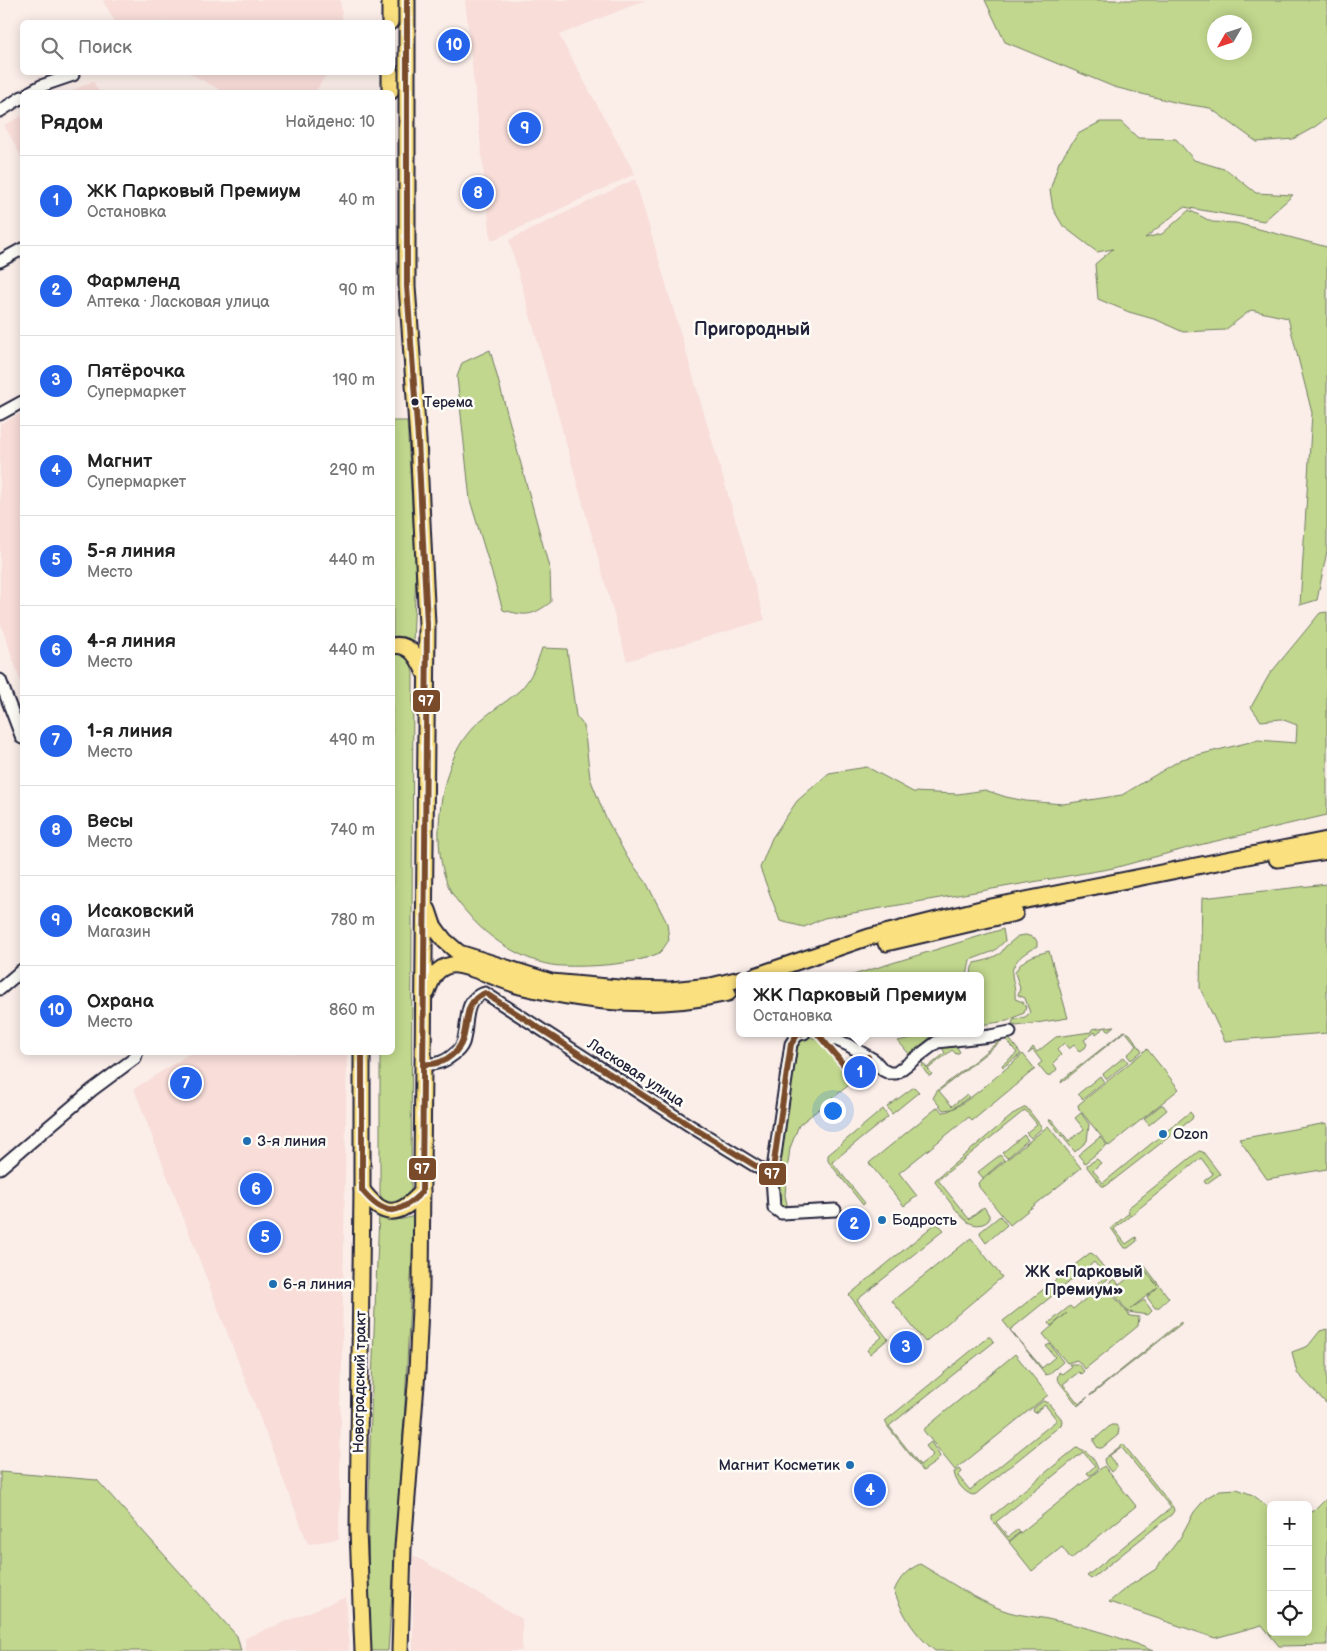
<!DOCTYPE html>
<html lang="ru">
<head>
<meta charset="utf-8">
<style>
  body { margin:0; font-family:"Balsamiq Sans",sans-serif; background:#f2f2f2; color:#222 }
  .controls { position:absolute; right:15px; bottom:15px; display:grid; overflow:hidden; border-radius:8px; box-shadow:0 2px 12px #0003 }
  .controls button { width:45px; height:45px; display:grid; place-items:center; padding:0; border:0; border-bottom:1px solid #e0e0e0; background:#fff; color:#222; font:25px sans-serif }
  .compass { position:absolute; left:1207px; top:15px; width:45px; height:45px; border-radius:50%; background:#fff; box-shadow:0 2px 12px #0003; rotate:231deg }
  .you { position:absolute; left:832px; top:1110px; width:18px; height:18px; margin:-12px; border:4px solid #fff; border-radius:50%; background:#1a73e8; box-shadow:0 0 0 8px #1a73e833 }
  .badge { display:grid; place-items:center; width:32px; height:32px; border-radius:50%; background:#2563eb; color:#fff; font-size:16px; font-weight:700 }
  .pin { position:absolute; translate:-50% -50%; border:2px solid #fff; box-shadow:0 1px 5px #0006 }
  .popup { position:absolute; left:736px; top:972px; width:248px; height:65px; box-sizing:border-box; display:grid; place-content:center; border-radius:8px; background:#fff; filter:drop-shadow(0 1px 4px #0005); font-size:16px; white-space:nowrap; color:#767676 }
  .popup b { font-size:19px; color:#222 }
  .popup::after { content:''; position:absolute; left:50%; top:100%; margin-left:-10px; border:10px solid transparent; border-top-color:#fff }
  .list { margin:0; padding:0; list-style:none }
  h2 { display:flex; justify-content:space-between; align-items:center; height:65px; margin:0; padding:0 20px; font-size:21px }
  h2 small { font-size:16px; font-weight:400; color:#767676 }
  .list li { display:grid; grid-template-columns:32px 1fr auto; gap:15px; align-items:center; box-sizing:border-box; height:90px; padding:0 20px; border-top:1px solid #e0e0e0 }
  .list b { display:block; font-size:19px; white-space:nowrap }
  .list p { margin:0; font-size:16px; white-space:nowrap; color:#767676 }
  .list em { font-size:16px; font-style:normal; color:#767676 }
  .icon { flex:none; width:28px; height:28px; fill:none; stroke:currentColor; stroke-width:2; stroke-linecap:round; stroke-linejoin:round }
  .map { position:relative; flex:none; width:1327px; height:1651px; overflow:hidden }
  .search { position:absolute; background:#fff; box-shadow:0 2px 12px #0003; left:20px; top:20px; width:375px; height:55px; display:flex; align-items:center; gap:12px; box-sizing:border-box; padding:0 18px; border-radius:8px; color:#767676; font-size:19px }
  .panel { position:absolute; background:#fff; box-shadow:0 2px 12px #0003; left:20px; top:90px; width:375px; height:965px; border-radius:8px }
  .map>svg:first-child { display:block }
  .built { fill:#f8ddd9 }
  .green { fill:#c1d78d; stroke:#727c64; fill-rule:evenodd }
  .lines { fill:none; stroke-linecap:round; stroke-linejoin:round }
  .minor-casing { stroke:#22223b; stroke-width:15 }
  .major-casing { stroke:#22223b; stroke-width:19 }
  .minor { stroke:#fdfcf7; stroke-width:11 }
  .major { stroke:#fbe080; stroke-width:15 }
  .bus-1-casing { stroke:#fdfcf7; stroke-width:10 }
  .bus-1 { stroke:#7a4b2a; stroke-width:6 }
  .bus-dot { fill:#22223b; stroke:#fdfcf7; stroke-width:2 }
  .poi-dot { fill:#1f6fb2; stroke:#fdfcf7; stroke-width:2 }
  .labels { text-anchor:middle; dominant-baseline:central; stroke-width:5; stroke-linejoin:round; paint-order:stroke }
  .bus-label { font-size:14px; fill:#22223b; stroke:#fdfcf7; text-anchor:start }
  .street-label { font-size:15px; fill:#22223b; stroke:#fdfcf7 }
  .poi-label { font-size:15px; fill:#22223b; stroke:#fdfcf7; text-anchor:start }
  .neighbourhood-label { font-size:16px; font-weight:bold; fill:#22223b; stroke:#fdfcf7 }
  .quarter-label { font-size:18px; font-weight:bold; fill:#22223b; stroke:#fdfcf7 }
  .line-badge { stroke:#fdfcf7; stroke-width:2 }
  .badge-label { font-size:14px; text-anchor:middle; font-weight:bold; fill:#fff }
</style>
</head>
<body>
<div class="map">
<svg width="1327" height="1651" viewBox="0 0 1327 1651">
  <rect width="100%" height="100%" fill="#fbeee9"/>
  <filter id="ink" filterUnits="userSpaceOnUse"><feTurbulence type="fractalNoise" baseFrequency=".02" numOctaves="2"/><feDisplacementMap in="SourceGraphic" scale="10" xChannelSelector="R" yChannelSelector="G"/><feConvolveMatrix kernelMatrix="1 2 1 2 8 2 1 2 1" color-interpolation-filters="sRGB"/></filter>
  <g filter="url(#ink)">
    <g class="built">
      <path d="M105,0H340L343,22H115L103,1Z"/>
      <path d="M465,0H646L559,35L635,174L491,241Z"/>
      <path d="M189,73H345L341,76L326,75L315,92H224Z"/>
      <path d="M93,81L99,92H69Z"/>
      <path d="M22,116V158L4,125Z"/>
      <path d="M635,179L765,620L627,661L509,240Z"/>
      <path d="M22,413V686L0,621V424Z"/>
      <path d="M190,1053H347L339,1539L308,1544L134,1089Z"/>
      <path d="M413,1555L522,1619V1651H413Z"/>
      <path d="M346,1597L349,1651H246L245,1638Z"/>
    </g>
    <g class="green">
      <path d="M985,0H1321L1327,1V118L1313,128L1293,139L1257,142L1210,108L1178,103L1114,87L1005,42ZM1244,22V52H1214V22Z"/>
      <path d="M1100,122H1121L1138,138L1176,139L1194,160L1227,170L1256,193L1293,195L1264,221L1184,207L1145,238L1162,234L1189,210L1212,222L1236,223L1327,247V551L1317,600L1300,605L1312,413L1288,318L1251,310L1225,330L1183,332L1157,320L1129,312L1098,299L1095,264L1113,249L1097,252L1063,226L1053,209L1050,190L1059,162L1078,134Z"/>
      <path d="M490,350L550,571L551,602C531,617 526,616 503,610L470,500L457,377L462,363Z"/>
      <path d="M392,421H407L416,572L413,642L397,638L393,639Z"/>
      <path d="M1327,612V815L1195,846L1114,868L824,918L804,927L780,921L760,868L772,838L797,801L829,773L867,767L913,792L958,794L985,790L1006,797L1026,801L1063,804L1122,795L1182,759L1258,740L1296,743L1297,725L1281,719L1261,721L1251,707L1269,675L1320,613Z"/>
      <path d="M542,648L567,649L576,716L584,726L590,778L605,816L627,857L646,882L667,923L669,940C666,944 662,952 657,954C632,965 590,967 563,966C531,966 489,940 469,915C460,905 450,893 446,880C431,839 440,766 469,732C483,715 503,705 519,691C531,680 537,663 542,648Z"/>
      <path d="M392,654C406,653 412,661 413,674L411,1196L393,1207L384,1202L380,1194V1053L392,1052Z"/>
      <path d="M1327,884V1033L1225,1041L1200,988L1202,898Z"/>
      <path d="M1003,929L1005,941L994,951L970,960L967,976H850Z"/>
      <path d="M1026,935L1035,938L1037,942V946C1025,953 1012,960 1012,975C1013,983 1016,990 1015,999L1023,1002L1026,1007L1024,1013L1007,1021L980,1025V976H971L972,967L975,963L987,960L1001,953L1005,947L1018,936Z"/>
      <path d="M1049,951L1068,1018L1017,1026L1012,1024L1013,1020L1025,1017L1030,1013L1025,998L1018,995L1020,988L1015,973C1021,958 1035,955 1049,951Z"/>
      <path d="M1114,1026L1108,1031L1105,1027L1096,1034L1095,1032L1084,1040L1087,1044L1085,1048L1079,1051L1074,1045L1069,1049L1064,1043L1057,1050L1061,1055L1053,1063L1057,1069C1054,1073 1052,1075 1047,1076L1038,1065L1042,1062L1033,1050L1028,1054L1033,1047L1037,1052L1056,1037L1091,1032L1092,1029Z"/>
      <path d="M1124,1031L1130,1034L1142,1051L1131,1060L1127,1055L1137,1046L1125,1031L1061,1083L1062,1080Z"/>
      <path d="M933,1035L910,1055L898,1041L916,1037Z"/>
      <path d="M810,1037L817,1039L841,1069L854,1079L849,1085L799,1125L790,1148L787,1171L785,1195L788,1209L780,1207L777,1198L779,1174L794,1049L800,1041Z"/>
      <path d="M1004,1037H1008L1021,1054L1003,1067L1002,1065L1017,1053L1005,1038L939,1091L952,1106L967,1094L969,1097L952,1109L943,1110L933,1098L937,1091Z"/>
      <path d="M956,1045L960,1052L956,1054L952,1050L928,1069L932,1074L930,1076L927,1074L922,1067L923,1063L927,1068L945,1053L941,1046Z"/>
      <path d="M1147,1049L1179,1089L1109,1146L1079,1109L1078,1105Z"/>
      <path d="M1023,1054L1035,1069L972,1121L969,1117L899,1173L917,1196L904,1206L869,1163L938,1107L942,1112C957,1114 1009,1065 1023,1054Z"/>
      <path d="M1124,1057L1128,1062L1107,1079L1103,1074Z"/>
      <path d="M1100,1076L1104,1082L1083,1099L1078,1094Z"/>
      <path d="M914,1087L919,1092L892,1114L887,1107Z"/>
      <path d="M1161,1105H1163L1167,1110L1149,1125L1144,1119Z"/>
      <path d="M1026,1107L1041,1126V1129L1031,1138L1026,1133L1037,1124L1025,1110L938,1180L969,1219L984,1207L989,1215V1220C983,1226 975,1226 968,1222C960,1217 941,1190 935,1182L936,1179L1016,1112Z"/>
      <path d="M883,1109L888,1117L832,1162L865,1203L863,1205L828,1161V1155Z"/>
      <path d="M1190,1112L1193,1116L1192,1119L1106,1186H1102L1087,1167V1165L1097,1159L1101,1163L1093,1170L1103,1183Z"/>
      <path d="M1081,1113L1089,1124L1087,1141L1075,1152L1049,1120L1051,1119L1069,1141L1084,1129L1075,1118Z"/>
      <path d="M1327,1123V1169L1267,1179L1239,1139Z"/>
      <path d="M1048,1126L1081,1168L1010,1225L979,1187L978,1183Z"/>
      <path d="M1024,1135L1028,1140L1007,1158L1002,1153Z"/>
      <path d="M1100,1137L1107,1145L1085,1163L1078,1155Z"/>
      <path d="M1199,1151L1203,1152L1220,1174L1206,1184L1204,1181L1213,1174L1201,1158L1114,1229L1126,1244L1136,1237L1137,1241L1128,1248H1125L1111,1228L1129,1213L1128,1208Z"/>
      <path d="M1000,1155L1004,1160L983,1178L978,1172Z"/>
      <path d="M379,1215C394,1221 399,1221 414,1216L405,1405L388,1651H370C365,1505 373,1360 379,1215Z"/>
      <path d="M1000,1216L1007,1225L986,1243L981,1236L980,1232Z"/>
      <path d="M935,1224L939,1225L944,1230L857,1300L888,1339L870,1354L867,1350L882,1337L849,1295Z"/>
      <path d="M971,1238L1002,1277L925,1342L892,1301Z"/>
      <path d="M1090,1253L1093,1254L1110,1275L1109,1278L1098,1287L1096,1285L1106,1276L1094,1262L1010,1330L1042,1368L1055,1357L1046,1346L1050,1344L1063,1362L1049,1374L1046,1375L1003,1321Z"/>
      <path d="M1141,1264L1144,1265L1169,1298L1158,1308H1155L1147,1297L1158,1287L1130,1309L1144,1300L1152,1311L1148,1315L1128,1312L1109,1287L1110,1282L1115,1279L1119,1285L1113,1290L1142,1267L1157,1285L1142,1266L1128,1276Z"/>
      <path d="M1104,1284L1130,1316L1139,1317L1138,1326L1085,1369L1077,1360L1067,1363L1043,1334L1067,1313L1051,1326L1049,1323L1070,1306L1073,1309Z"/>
      <path d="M1181,1322V1324L1090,1396V1395Z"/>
      <path d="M1327,1329V1404L1297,1373L1292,1352L1308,1346L1320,1331Z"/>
      <path d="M988,1337H990L994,1342L889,1426L920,1465L933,1455L926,1446L931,1442L940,1456L937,1461L923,1471L888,1427L885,1421Z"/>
      <path d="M1015,1354L1048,1395L955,1470L923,1430Z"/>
      <path d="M1069,1364H1078L1084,1371L1081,1374L1079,1372L1063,1384L1079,1404L1088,1397L1078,1406L1057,1379L1059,1372L1062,1374L1071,1367Z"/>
      <path d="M1043,1401L1048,1403L1061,1418L1062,1421L1061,1425L976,1494L973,1495C964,1493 955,1481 954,1472L960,1469L962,1472L958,1476L970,1490L1057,1420L1045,1405L1035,1413L1033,1411L1034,1408Z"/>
      <path d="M1111,1425H1116L1119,1429L1118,1435L1102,1448H1098L1094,1442V1438L1095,1439Z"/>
      <path d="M1123,1444L1173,1507L1174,1511L1171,1515L1091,1579L1087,1576L1171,1508L1121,1447L1109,1456L1117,1467L1111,1472L1105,1464L1104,1459Z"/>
      <path d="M1076,1448C1087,1449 1095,1459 1098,1469L1091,1475H1089L1087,1473L1095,1466L1083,1452L996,1522L1008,1537L1018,1529L1020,1532L1009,1541L992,1520V1516Z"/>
      <path d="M1104,1466L1136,1506L1071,1559L1062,1547L1032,1571L1009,1542Z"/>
      <path d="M0,1472L97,1480L237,1636L241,1651H0Z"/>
      <path d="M1237,1489L1253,1495L1271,1509V1632H1308V1513L1314,1511L1327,1498V1645L1279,1646L1262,1625L1215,1638L1109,1602L1126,1588L1156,1569L1180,1538L1194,1512L1206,1498L1220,1490Z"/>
      <path d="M920,1564C947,1580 974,1599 1003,1610C1019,1616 1036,1616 1052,1620C1087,1627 1121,1637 1153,1651H935C915,1635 903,1615 894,1591C900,1577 907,1570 920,1564Z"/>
    </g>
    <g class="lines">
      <g class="minor-casing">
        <g id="minor">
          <path d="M30,92L41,86L73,75"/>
          <path d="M0,111L22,97"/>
          <path d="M0,261L22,249"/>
          <path d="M0,414L22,402"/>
          <path d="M0,680L22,738"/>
          <path d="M0,989L22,970"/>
          <path d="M804,1033L797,1035L791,1044L772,1176L774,1208L781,1213L835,1210"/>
          <path d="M821,1033L848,1045L874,1060L883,1070L889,1073H896L937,1042L990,1036L1010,1032"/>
          <path d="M423,1064C435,1065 444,1063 453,1055C457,1052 461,1048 463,1043C469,1025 462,998 485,993L692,1127L772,1176"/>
          <path d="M0,1168L92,1090L135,1058L137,1052"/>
        </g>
      </g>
      <g class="major-casing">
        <g id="major">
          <path d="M390,22V0"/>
          <path d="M390,72V92"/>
          <path d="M392,646C410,642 419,659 425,673"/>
          <path d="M1277,859L1327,851"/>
          <path d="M428,910L433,925L438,932L445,941L459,953L551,982L630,989L670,990L711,986L740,979"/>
          <path d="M886,943L1015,913"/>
          <path d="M755,976L869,937L981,909L1327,840"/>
          <path d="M427,992C432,979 435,968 451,965C467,963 505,983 524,987C594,1004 658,1009 728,993"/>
          <path d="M362,1052V1190L358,1531L363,1651"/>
          <path d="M362,1190C383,1218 398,1218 422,1192"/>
          <path d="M400,1651L403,1547L417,1372L421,1287L427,624L418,440L407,286V0"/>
        </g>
      </g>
      <use href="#minor" class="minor"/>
      <use href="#major" class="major"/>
      <g class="bus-1-casing">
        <g id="bus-1">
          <path d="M817,1033L848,1070H851L868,1057"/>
          <path d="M362,1052V1190C384,1217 398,1216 422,1192L427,624L418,440L407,286V0"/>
          <path d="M423,1064C434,1065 443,1063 452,1055C475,1037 456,1004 485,993L692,1127L772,1176L791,1044L797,1035L803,1033"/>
        </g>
      </g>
      <use href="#bus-1" class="bus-1"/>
    </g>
  </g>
  <circle class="bus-dot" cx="415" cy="402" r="4.5"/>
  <g class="poi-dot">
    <circle cx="1163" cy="1134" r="5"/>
    <circle cx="247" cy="1141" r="5"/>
    <circle cx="882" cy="1220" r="5"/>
    <circle cx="273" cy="1284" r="5"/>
    <circle cx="850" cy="1465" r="5"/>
  </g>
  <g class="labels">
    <g class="bus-label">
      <text x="424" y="402">Терема</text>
    </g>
    <g class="street-label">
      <text transform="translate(636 1073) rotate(33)">Ласковая улица</text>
      <text transform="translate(360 1382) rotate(-89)">Новоградский тракт</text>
    </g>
    <g class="poi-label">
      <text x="1173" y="1134">Ozon</text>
      <text x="257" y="1141">3-я линия</text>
      <text x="892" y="1220">Бодрость</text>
      <text x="283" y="1284">6-я линия</text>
      <text x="840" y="1465" text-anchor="end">Магнит Косметик</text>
    </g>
    <g class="neighbourhood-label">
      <text x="1084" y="1272">ЖК «Парковый<tspan x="1084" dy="18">Премиум»</tspan></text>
    </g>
    <g class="quarter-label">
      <text x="752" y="329">Пригородный</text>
    </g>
  </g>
  <g class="line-badge">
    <rect x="412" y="689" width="29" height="24" rx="5" fill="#7a4b2a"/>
    <rect x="408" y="1157" width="29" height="24" rx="5" fill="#7a4b2a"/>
    <rect x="758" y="1162" width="29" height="24" rx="5" fill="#7a4b2a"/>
  </g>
  <g class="badge-label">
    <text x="426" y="706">97</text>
    <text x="422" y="1174">97</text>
    <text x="772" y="1179">97</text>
  </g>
</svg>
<div class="controls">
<button>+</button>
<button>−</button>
<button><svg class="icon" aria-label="locate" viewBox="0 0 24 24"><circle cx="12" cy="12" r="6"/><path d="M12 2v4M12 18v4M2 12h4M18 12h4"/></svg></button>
</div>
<svg class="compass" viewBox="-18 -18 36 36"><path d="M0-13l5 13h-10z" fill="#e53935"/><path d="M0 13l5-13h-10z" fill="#767676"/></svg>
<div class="you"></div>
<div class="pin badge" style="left:860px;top:1072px">1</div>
<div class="popup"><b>ЖК Парковый Премиум</b>Остановка</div>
<div class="pin badge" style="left:854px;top:1224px">2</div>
<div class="pin badge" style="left:906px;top:1347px">3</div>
<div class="pin badge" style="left:870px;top:1490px">4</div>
<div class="pin badge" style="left:265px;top:1237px">5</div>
<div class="pin badge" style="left:256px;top:1189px">6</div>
<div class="pin badge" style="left:186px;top:1083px">7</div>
<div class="pin badge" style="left:478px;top:193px">8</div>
<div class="pin badge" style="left:525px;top:128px">9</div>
<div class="pin badge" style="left:454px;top:45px">10</div>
<div class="search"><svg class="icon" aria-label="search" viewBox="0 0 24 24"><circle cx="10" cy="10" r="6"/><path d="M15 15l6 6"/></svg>Поиск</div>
<section class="panel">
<h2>Рядом<small>Найдено: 10</small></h2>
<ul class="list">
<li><span class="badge">1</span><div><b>ЖК Парковый Премиум</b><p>Остановка</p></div><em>40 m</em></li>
<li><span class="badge">2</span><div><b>Фармленд</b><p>Аптека · Ласковая улица</p></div><em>90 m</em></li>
<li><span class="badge">3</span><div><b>Пятёрочка</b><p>Супермаркет</p></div><em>190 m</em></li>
<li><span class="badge">4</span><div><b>Магнит</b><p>Супермаркет</p></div><em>290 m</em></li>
<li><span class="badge">5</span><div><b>5-я линия</b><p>Место</p></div><em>440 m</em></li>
<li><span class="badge">6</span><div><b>4-я линия</b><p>Место</p></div><em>440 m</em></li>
<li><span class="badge">7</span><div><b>1-я линия</b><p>Место</p></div><em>490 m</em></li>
<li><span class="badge">8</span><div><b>Весы</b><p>Место</p></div><em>740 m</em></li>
<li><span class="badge">9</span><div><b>Исаковский</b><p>Магазин</p></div><em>780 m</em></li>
<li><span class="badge">10</span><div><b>Охрана</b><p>Место</p></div><em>860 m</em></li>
</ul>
</section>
</div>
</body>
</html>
